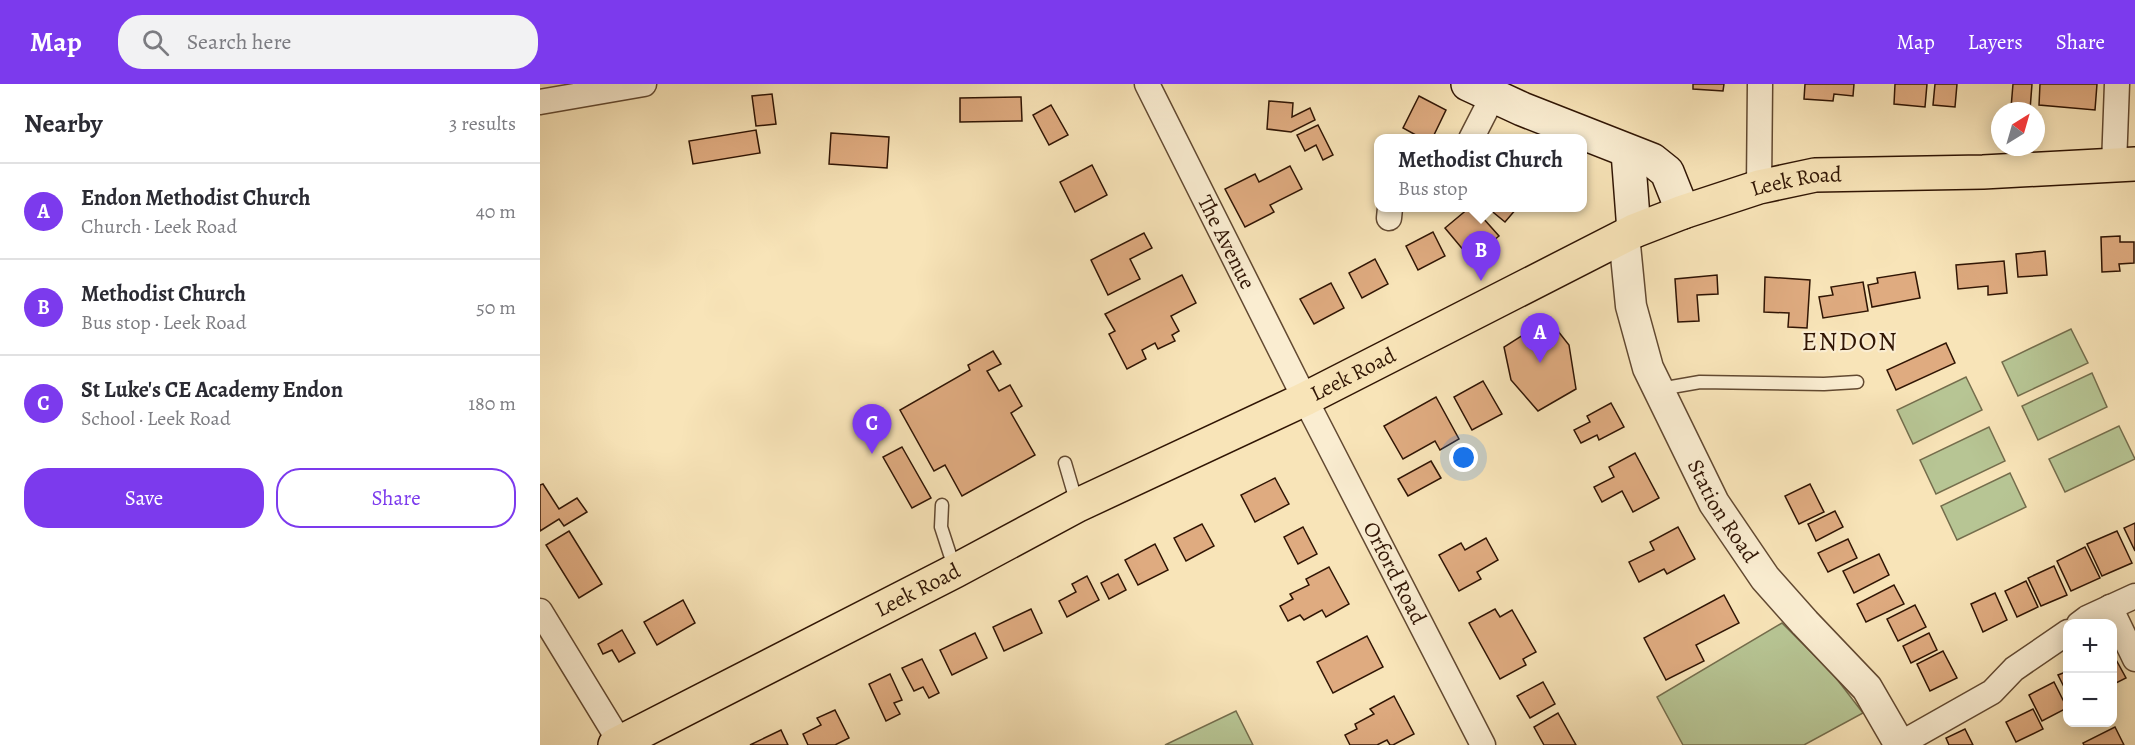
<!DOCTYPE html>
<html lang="en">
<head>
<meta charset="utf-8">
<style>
  body { margin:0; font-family:Alegreya,serif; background:#f2f2f3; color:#2b2b33 }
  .controls { position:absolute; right:18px; bottom:18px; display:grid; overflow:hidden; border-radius:12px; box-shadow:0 3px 15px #0003 }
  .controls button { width:54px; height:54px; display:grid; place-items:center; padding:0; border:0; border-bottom:2px solid #e1e1e2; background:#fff; color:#2b2b33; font:30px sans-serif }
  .compass { position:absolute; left:1451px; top:18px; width:54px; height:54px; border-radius:50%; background:#fff; box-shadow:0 3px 15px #0003; rotate:37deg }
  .you { position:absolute; left:924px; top:374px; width:21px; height:21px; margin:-15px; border:4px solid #fff; border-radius:50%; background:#1a73e8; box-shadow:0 0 0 9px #1a73e833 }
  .badge { display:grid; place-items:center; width:39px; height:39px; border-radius:50%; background:#7c3aed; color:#fff; font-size:20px; font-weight:700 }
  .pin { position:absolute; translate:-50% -50px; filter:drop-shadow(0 2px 3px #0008) }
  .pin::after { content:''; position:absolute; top:32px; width:21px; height:18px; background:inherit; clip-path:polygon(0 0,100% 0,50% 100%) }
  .popup { position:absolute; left:834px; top:50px; width:213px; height:78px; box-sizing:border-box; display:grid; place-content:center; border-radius:12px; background:#fff; filter:drop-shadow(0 2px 4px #0005); font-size:20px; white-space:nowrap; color:#7c7c81 }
  .popup b { font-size:22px; color:#2b2b33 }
  .popup::after { content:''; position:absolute; left:50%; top:100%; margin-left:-12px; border:12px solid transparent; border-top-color:#fff }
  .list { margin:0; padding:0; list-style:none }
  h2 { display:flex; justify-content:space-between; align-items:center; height:78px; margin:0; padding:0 24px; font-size:26px }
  h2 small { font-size:20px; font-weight:400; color:#7c7c81 }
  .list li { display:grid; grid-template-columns:39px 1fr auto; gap:18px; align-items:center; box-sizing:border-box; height:96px; padding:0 24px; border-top:2px solid #e1e1e2 }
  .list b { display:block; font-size:22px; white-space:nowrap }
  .list p { margin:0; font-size:20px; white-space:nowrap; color:#7c7c81 }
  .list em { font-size:20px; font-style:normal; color:#7c7c81 }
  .actions { display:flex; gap:12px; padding:18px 24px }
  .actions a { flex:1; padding:14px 0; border:2px solid #7c3aed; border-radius:24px; text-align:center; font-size:21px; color:#7c3aed }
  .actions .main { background:#7c3aed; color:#fff }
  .icon { flex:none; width:33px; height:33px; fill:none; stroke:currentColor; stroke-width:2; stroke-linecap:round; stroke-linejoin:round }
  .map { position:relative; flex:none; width:1595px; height:661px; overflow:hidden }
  header { display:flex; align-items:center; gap:36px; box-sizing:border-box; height:84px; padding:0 30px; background:#7c3aed; color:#fff }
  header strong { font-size:28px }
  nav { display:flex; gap:33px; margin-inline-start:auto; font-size:21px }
  .search { width:420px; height:54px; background:#f2f2f3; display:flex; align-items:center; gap:15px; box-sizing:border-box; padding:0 21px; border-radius:24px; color:#7c7c81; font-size:22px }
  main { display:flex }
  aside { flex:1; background:#fff }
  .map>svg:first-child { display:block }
  .green { fill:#b7c594; stroke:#746d4c; stroke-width:1.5 }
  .building { fill:#dfab80; stroke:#301504; stroke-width:1.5 }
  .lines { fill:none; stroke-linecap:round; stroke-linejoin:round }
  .service-casing { stroke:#624931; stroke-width:15 }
  .minor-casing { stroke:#624931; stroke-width:27 }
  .tertiary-casing { stroke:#624931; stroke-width:33 }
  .secondary-casing { stroke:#301504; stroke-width:36 }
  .trunk-casing { stroke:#301504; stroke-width:36 }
  .service { stroke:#faedd1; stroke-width:12 }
  .minor { stroke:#faedd1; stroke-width:24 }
  .tertiary { stroke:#faedd1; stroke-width:30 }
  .secondary { stroke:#faedd1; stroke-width:33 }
  .trunk { stroke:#f8e4b8; stroke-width:33 }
  .labels { text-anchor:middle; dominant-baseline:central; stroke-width:4.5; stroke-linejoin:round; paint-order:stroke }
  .street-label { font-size:22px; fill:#301504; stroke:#faedd1 }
  .quarter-label { font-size:26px; letter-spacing:1.5px; fill:#301504; stroke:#faedd1 }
</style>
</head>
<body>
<header>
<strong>Map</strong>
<div class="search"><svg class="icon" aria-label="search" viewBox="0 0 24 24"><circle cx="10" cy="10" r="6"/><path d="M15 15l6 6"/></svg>Search here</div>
<nav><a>Map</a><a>Layers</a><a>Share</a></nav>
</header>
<main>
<aside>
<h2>Nearby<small>3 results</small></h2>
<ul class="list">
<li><span class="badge">A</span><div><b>Endon Methodist Church</b><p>Church · Leek Road</p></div><em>40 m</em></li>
<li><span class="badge">B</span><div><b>Methodist Church</b><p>Bus stop · Leek Road</p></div><em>50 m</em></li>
<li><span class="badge">C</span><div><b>St Luke's CE Academy Endon</b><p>School · Leek Road</p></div><em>180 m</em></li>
</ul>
<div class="actions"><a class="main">Save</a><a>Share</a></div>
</aside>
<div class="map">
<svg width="1595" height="661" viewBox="0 0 1595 661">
  <rect width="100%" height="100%" fill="#f8e4b8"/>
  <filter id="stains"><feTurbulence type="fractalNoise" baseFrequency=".00333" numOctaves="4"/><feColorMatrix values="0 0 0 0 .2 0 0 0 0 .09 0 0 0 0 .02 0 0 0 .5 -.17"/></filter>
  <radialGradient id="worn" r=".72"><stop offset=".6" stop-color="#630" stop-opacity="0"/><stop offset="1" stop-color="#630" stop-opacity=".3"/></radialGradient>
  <g class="green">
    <path d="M1531,245L1548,279L1478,312L1462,278Z"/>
    <path d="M1552,289L1567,323L1498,356L1482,322Z"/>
    <path d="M1426,293L1442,326L1373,360L1357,326Z"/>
    <path d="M1579,342L1595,375L1525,408L1509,375Z"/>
    <path d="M1449,343L1465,377L1396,410L1380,376Z"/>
    <path d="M1470,389L1486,423L1417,456L1401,422Z"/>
    <path d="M1242,539L1293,590L1323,629L1264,661H1143L1117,613Z"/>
    <path d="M696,627L713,661H625Z"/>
  </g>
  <g class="building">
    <path d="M1153,0H1184L1183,7L1153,5Z"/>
    <path d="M1265,0H1314L1313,12L1294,10L1293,17L1264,15Z"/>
    <path d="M1355,0H1387L1385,23L1354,20Z"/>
    <path d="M1395,0H1417L1415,23L1393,21Z"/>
    <path d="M1473,0H1492L1490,26L1471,24Z"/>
    <path d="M1500,0H1557L1555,26L1499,21Z"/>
    <path d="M232,10L236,40L216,42L212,12Z"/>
    <path d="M879,12L906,26L892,55H883L863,44Z"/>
    <path d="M481,13L482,37L420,38V14Z"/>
    <path d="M729,17L753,19L752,33L770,24L775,36L751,48L727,45Z"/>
    <path d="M511,21L528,51L509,61L493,31Z"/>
    <path d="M778,41L793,71L783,76L776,61L765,67L757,51Z"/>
    <path d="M216,46L220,69L153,80L149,57Z"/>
    <path d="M291,49L349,53L347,84L289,80Z"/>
    <path d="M552,81L567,111L535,128L520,98Z"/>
    <path d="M750,82L762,105L730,121L734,128L705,143L685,105L715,90L719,98Z"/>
    <path d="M929,124H934L959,152L947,162L941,154L925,168L905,144Z"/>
    <path d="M948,124H977L965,138Z"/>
    <path d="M893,148L905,172L878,186L866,162Z"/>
    <path d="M604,149L612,164L590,175L600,195L568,211L551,176Z"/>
    <path d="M1580,152V158H1594V179L1579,180L1580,187L1562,188L1561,153Z"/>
    <path d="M1505,167L1507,191L1478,193L1476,170Z"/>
    <path d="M835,175L848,200L822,214L809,189Z"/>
    <path d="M1464,177L1467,209L1448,211V202L1418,205L1416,181Z"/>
    <path d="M1375,188L1380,214L1332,223L1328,201L1338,199L1337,194Z"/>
    <path d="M642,191L656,219L631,232L639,247L632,251L635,257L618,265L615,259L602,266L606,275L587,285L569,250L575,247L565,230Z"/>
    <path d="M1177,191L1178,210L1157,211L1159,237L1138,238L1135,195Z"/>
    <path d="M1225,193L1270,196L1267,244L1248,243L1249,229L1224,228Z"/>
    <path d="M1323,198L1328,227L1283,234L1279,213L1293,211L1291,203Z"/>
    <path d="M791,199L804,224L774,240L760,215Z"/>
    <path d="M1014,242L1029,261L1036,305L998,327L971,296L964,263L991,246L995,252Z"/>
    <path d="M1406,259L1415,279L1356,306L1347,286Z"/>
    <path d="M453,267L461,280L447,287L459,307L470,301L482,322L471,329L495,371L422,412L405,381L394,387L360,326L430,286L428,281Z"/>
    <path d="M943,297L962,330L932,346L914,313Z"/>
    <path d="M896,313L919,355L900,366L895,357L863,375L844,342Z"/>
    <path d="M1071,319L1084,343L1059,356L1057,351L1041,359L1034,346L1050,338L1047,332Z"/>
    <path d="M362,363L391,414L372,424L343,373Z"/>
    <path d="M1095,369L1119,414L1093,428L1082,407L1062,418L1054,403L1074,393L1069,383Z"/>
    <path d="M891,377L901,394L868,412L858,395Z"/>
    <path d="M735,394L749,420L715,438L701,411Z"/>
    <path d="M3,400L19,425L37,414L47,428L24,442L19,435L0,447V401Z"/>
    <path d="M1270,400L1284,428L1259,440L1245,412Z"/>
    <path d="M1295,427L1303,443L1276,457L1268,440Z"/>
    <path d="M1595,439V467L1584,444Z"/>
    <path d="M662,440L674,462L646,477L634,454Z"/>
    <path d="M763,443L777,470L758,480L744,453Z"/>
    <path d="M1138,443L1155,475L1127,490L1124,485L1099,498L1089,478L1114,466L1110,458Z"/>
    <path d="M29,447L62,500L39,514L6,461Z"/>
    <path d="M1577,447L1592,479L1562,492L1547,460Z"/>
    <path d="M946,454L958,476L937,488L941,495L919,507L899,471L921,459L925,466Z"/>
    <path d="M1308,455L1317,474L1288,488L1278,469Z"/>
    <path d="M615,460L628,486L598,501L585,476Z"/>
    <path d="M1545,463L1560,494L1531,507L1517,477Z"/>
    <path d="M1339,470L1349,491L1314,509L1303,487Z"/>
    <path d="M1514,482L1527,511L1501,522L1488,494Z"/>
    <path d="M789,483L809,520L786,533L782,526L764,536L760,531L748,537L740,522L753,515L750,510L769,501L766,495Z"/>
    <path d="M578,490L586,506L569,515L561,499Z"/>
    <path d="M547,492L559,516L527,533L519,517L536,508L532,500Z"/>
    <path d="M1486,497L1498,523L1477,533L1465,507Z"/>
    <path d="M1354,501L1364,520L1326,538L1317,520Z"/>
    <path d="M1455,509L1467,536L1443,548L1431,520Z"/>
    <path d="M1184,511L1199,539L1156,561L1164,577L1126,596L1104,554Z"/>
    <path d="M143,516L155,539L117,561L104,538Z"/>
    <path d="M1375,521L1386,543L1358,557L1347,535Z"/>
    <path d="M491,525L502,549L464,567L453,543Z"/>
    <path d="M955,525L960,533L972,526L996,568L983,575L986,581L960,595L929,539Z"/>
    <path d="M82,546L95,569L79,578L72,566L63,570L58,560Z"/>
    <path d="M435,549L447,574L412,591L400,566Z"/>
    <path d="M1389,549L1397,566L1371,579L1363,562Z"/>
    <path d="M827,552L843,583L793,609L777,578Z"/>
    <path d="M1403,567L1417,594L1390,607L1377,580Z"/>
    <path d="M1574,572L1586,594L1572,601V573Z"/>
    <path d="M382,575L399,609L389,614L383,603L374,607L362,584Z"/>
    <path d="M1528,587V611L1518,591Z"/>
    <path d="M350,590L362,616L354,619L360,630L346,637L329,600Z"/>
    <path d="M1003,598L1015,620L990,634L977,612Z"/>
    <path d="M1514,598L1527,624L1502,637L1489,611Z"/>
    <path d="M854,612L874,650L853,661H850L847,656L837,661H810L805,651L817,645L815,640L834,630L830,625Z"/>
    <path d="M1493,625L1503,645L1476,658L1466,638Z"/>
    <path d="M295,626L309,654L295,661H268L263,650L281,641L277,634Z"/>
    <path d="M1018,629L1036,661H1004L994,643Z"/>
    <path d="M1575,643L1584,661H1544L1543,659Z"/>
    <path d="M1425,645L1433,661H1409L1406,654Z"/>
    <path d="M241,646L248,661H210Z"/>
  </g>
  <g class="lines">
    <g class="service-casing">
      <g id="service">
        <path d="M1120,305L1160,298L1284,300L1317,298"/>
        <path d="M525,379L537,420"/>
        <path d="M402,421L401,443L415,486"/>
      </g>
    </g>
    <g class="minor-casing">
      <g id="minor">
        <path id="s1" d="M607,0L765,315L943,661"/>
        <path d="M0,18L104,0"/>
        <path d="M931,55L953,12"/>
        <path d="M1574,81L1577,0"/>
        <path d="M1219,103L1220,0"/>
        <path d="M849,134L850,124"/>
        <path d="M1570,523L1595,575"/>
        <path d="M0,527L80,658"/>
        <path d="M1539,540L1547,534L1595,512"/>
        <path d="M1360,660L1452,608L1474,585L1528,548"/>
      </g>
    </g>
    <g class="tertiary-casing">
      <g id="tertiary">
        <path id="s2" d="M1084,151L1091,222L1108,284L1174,419L1225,494L1265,539L1327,604L1360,661"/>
      </g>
    </g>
    <g class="secondary-casing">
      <g id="secondary">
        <path d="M928,0L982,25L1112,76L1127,88L1143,128"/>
        <path d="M1088,68L1094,147"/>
      </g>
    </g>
    <g class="trunk-casing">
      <g id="trunk">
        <path id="s3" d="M75,661L415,487L538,421L765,315L1094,147L1143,128L1219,103L1275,91L1443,88L1595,80"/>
      </g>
    </g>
    <use href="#service" class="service"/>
    <use href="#minor" class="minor"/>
    <use href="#tertiary" class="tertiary"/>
    <use href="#secondary" class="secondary"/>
    <use href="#trunk" class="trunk"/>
  </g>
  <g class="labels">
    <g class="street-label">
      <text stroke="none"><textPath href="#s3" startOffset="1312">Leek Road</textPath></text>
      <text stroke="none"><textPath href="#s1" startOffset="177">The Avenue</textPath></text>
      <text stroke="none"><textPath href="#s3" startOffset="826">Leek Road</textPath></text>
      <text stroke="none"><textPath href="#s2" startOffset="297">Station Road</textPath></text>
      <text stroke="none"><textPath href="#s1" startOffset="548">Orford Road</textPath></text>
      <text stroke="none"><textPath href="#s3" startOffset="340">Leek Road</textPath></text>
    </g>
    <g class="quarter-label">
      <text x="1310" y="257">ENDON</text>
    </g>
  </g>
  <rect width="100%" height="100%" filter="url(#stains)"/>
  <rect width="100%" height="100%" fill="url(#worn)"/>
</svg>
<div class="controls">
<button>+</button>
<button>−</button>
</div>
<svg class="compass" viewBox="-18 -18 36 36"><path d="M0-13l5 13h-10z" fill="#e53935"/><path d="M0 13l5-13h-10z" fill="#7c7c81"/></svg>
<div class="you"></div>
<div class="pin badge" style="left:1000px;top:279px">A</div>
<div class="pin badge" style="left:941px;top:197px">B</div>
<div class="popup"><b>Methodist Church</b>Bus stop</div>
<div class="pin badge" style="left:332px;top:370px">C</div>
</div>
</main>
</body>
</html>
